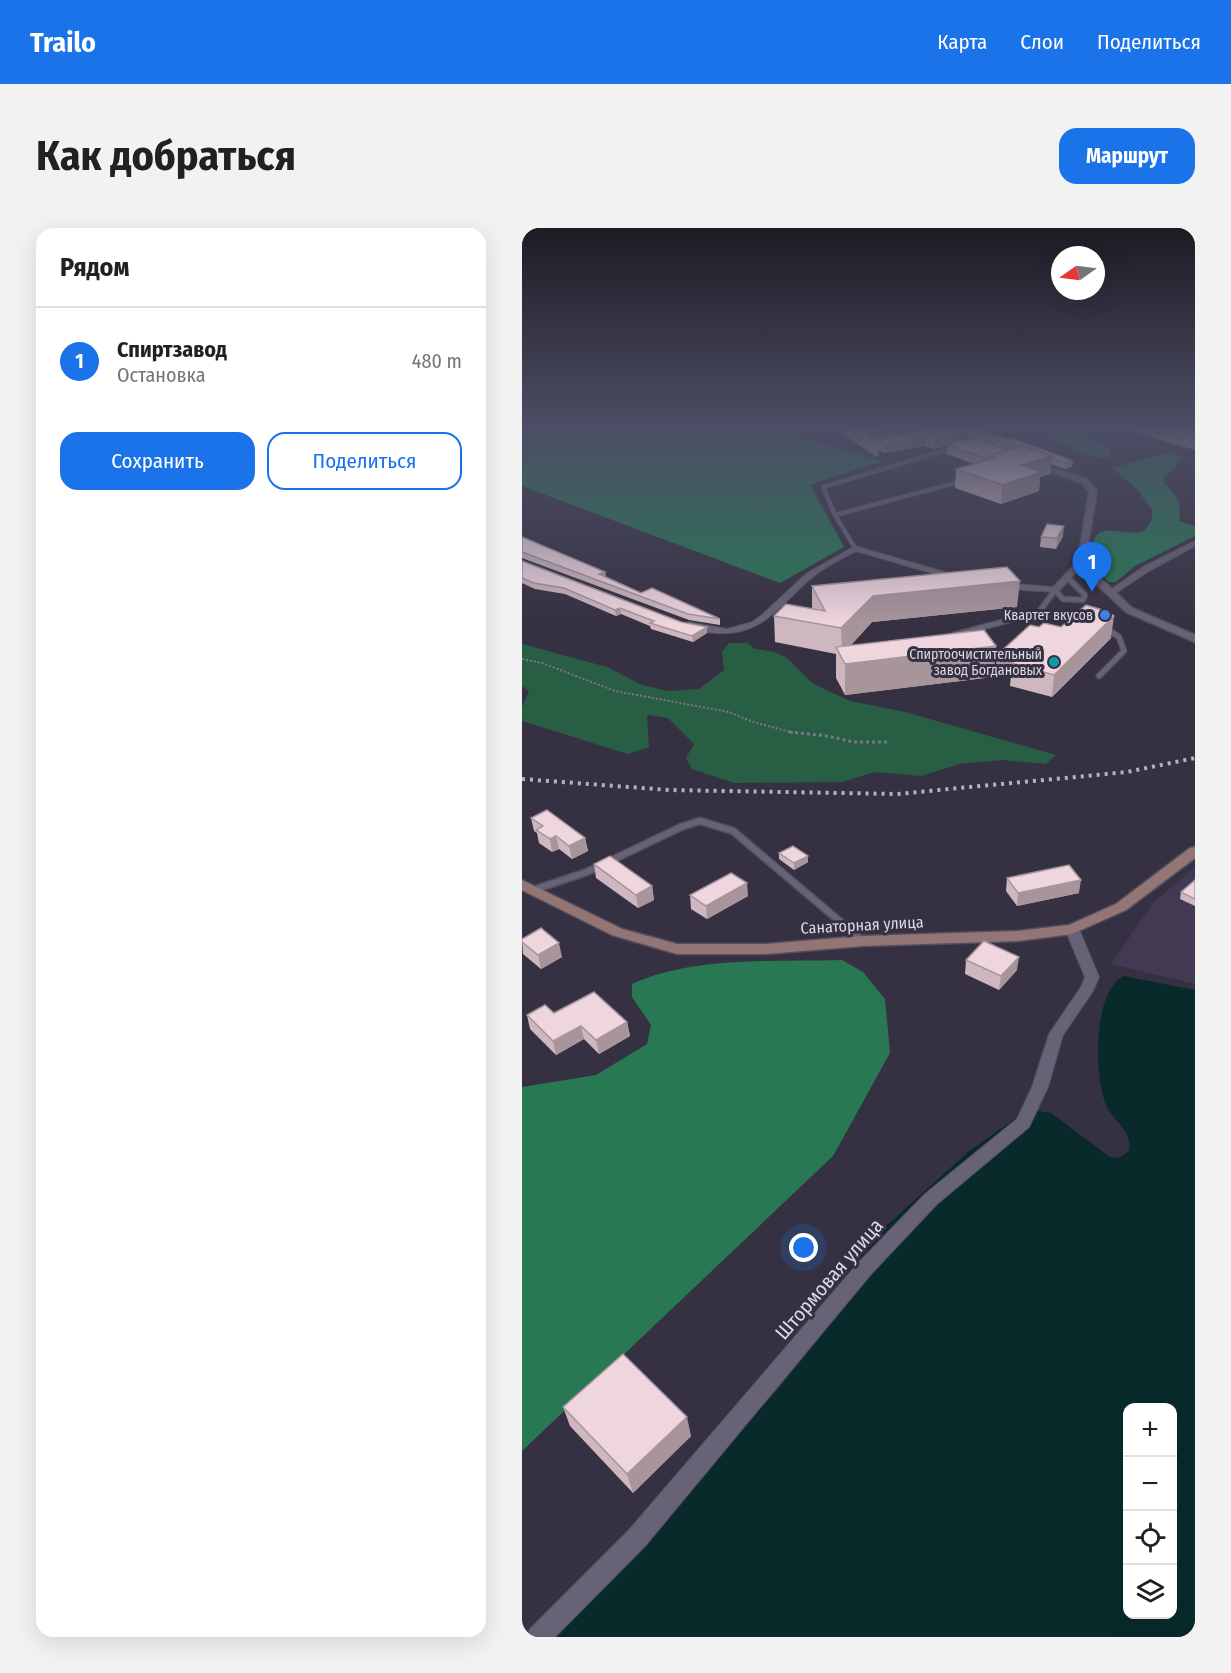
<!DOCTYPE html>
<html lang="ru">
<head>
<meta charset="utf-8">
<style>
  body { margin:0; font-family:"Fira Sans Condensed",sans-serif; background:#f2f2f2; color:#202124 }
  .controls { position:absolute; right:18px; bottom:18px; display:grid; overflow:hidden; border-radius:12px; box-shadow:0 6px 24px #0002 }
  .controls button { width:54px; height:54px; display:grid; place-items:center; padding:0; border:0; border-bottom:2px solid #e0e0e0; background:#fff; color:#202124; font:30px sans-serif }
  .compass { position:absolute; left:529px; top:18px; width:54px; height:54px; border-radius:50%; background:#fff; box-shadow:0 6px 24px #0002; rotate:256deg }
  .you { position:absolute; left:282px; top:1020px; width:21px; height:21px; margin:-15px; border:4px solid #fff; border-radius:50%; background:#1a73e8; box-shadow:0 0 0 9px #1a73e833 }
  .badge { display:grid; place-items:center; width:39px; height:39px; border-radius:50%; background:#1a73e8; color:#fff; font-size:20px; font-weight:700 }
  .pin { position:absolute; translate:-50% -50px; filter:drop-shadow(0 2px 3px #0008) }
  .pin::after { content:''; position:absolute; top:32px; width:21px; height:18px; background:inherit; clip-path:polygon(0 0,100% 0,50% 100%) }
  .list { margin:0; padding:0; list-style:none }
  h2 { display:flex; justify-content:space-between; align-items:center; height:78px; margin:0; padding:0 24px; font-size:26px }
  h2 small { font-size:20px; font-weight:400; color:#757577 }
  .list li { display:grid; grid-template-columns:39px 1fr auto; gap:18px; align-items:center; box-sizing:border-box; height:108px; padding:0 24px; border-top:2px solid #e0e0e0 }
  .list b { display:block; font-size:22px; white-space:nowrap }
  .list p { margin:0; font-size:20px; white-space:nowrap; color:#757577 }
  .list em { font-size:20px; font-style:normal; color:#757577 }
  .actions { display:flex; gap:12px; padding:18px 24px }
  .actions a { flex:1; padding:14px 0; border:2px solid #1a73e8; border-radius:18px; text-align:center; font-size:21px; color:#1a73e8 }
  .actions .main { background:#1a73e8; color:#fff }
  .icon { flex:none; width:33px; height:33px; fill:none; stroke:currentColor; stroke-width:2; stroke-linecap:round; stroke-linejoin:round }
  .map { position:relative; flex:none; width:673px; height:1409px; overflow:hidden; border-radius:18px }
  header { display:flex; align-items:center; gap:36px; box-sizing:border-box; height:84px; padding:0 30px; background:#1a73e8; color:#fff }
  header strong { font-size:28px }
  nav { display:flex; gap:33px; margin-inline-start:auto; font-size:21px }
  .intro { display:flex; align-items:center; justify-content:space-between; box-sizing:border-box; height:144px; padding:0 36px }
  h1 { margin:0; font-size:42px }
  .button { padding:15px 27px; border-radius:18px; background:#1a73e8; color:#fff; font-size:21px; font-weight:700 }
  main { display:flex; gap:36px; padding:0 36px }
  aside { flex:1; background:#fff; border-radius:18px; box-shadow:0 6px 24px #0002 }
  .map>svg:first-child { display:block }
  .built { fill:#413a52 }
  .green { fill:#285f44 }
  .forest { fill:#287854 }
  .water { fill:#082a2b; fill-rule:evenodd }
  .lines { fill:none; stroke-linecap:round; stroke-linejoin:round }
  .service-far2-casing { stroke:#534f5d; stroke-width:5 }
  .service-far1-casing { stroke:#534f5d; stroke-width:7 }
  .service-casing { stroke:#534f5d; stroke-width:9 }
  .minor-casing { stroke:#534f5d; stroke-width:2 }
  .tertiary-casing { stroke:#534f5d; stroke-width:3 }
  .secondary-casing { stroke:#534f5d; stroke-width:3 }
  .path-far2 { stroke:#7b7786; stroke-width:1.5; stroke-dasharray:1.5 1.5; stroke-linecap:butt }
  .path-far1 { stroke:#7b7786; stroke-width:2; stroke-dasharray:2 2; stroke-linecap:butt }
  .path { stroke:#7b7786; stroke-width:3; stroke-dasharray:3 3; stroke-linecap:butt }
  .service-far2 { stroke:#676275; stroke-width:4 }
  .service-far1 { stroke:#676275; stroke-width:4.5 }
  .service { stroke:#676275; stroke-width:6 }
  .minor { fill:#676275; fill-rule:evenodd }
  .tertiary { fill:#676275; fill-rule:evenodd }
  .secondary { fill:#937576; fill-rule:evenodd }
  .rail { stroke:#b6b3bf; stroke-width:4; stroke-dasharray:3 5; stroke-linecap:butt }
  .wall { fill:#ceb7bf; fill-rule:evenodd }
  .shaded-wall { fill:#a7959b }
  .building { fill:#efd5de; stroke:#a7959b; stroke-width:1.5 }
  .shop-dot { fill:#3f7fe0; stroke:#363142; stroke-width:2 }
  .culture-dot { fill:#0f9aa8; stroke:#363142; stroke-width:2 }
  .labels { text-anchor:middle; dominant-baseline:central; stroke-width:6; stroke-linejoin:round; paint-order:stroke }
  .far-poi-label { font-size:14px; fill:#dbd9e4; stroke:#363142; text-anchor:end }
  .street-label { font-size:16px; fill:#dbd9e4; stroke:#363142 }
  .near-street-label { font-size:20px; fill:#dbd9e4; stroke:#363142 }
</style>
</head>
<body>
<header>
<strong>Trailo</strong>
<nav><a>Карта</a><a>Слои</a><a>Поделиться</a></nav>
</header>
<div class="intro"><h1>Как добраться</h1><a class="button">Маршрут</a></div>
<main>
<aside>
<h2>Рядом<small></small></h2>
<ul class="list">
<li><span class="badge">1</span><div><b>Спиртзавод</b><p>Остановка</p></div><em>480 m</em></li>
</ul>
<div class="actions"><a class="main">Сохранить</a><a>Поделиться</a></div>
</aside>
<div class="map">
<svg width="673" height="1409" viewBox="0 0 673 1409">
  <rect width="100%" height="100%" fill="#363142"/>
  <path class="built" d="M673,639V756L589,736L631,675Z"/>
  <path class="green" d="M207,415H225L233,421L253,424L265,430L290,455L328,473L383,484L534,527L524,536L481,532L437,536L399,548L353,544L320,554L212,555L170,541L164,530L172,516L146,490L125,487L127,519L106,526L0,493V479L7,463L0,458V416L85,439L120,457L146,463L177,461L202,442L200,424Z"/>
  <g class="forest">
    <path d="M12,200H242L361,233L288,257L322,319L258,355L0,258V206Z"/>
    <path d="M500,200C529,200 565,200 588,223V228C570,237 541,212 523,206C515,204 507,202 500,200Z"/>
    <path d="M645,225H652L661,230L642,250V256C656,267 659,275 657,293L673,298V308L613,338L594,354H587C577,345 567,338 569,323C573,288 599,310 622,303L629,293L631,283L614,260L590,240Z"/>
    <path d="M320,732L341,744L363,771L368,825L311,928L0,1223V859L74,847L125,816L129,797L110,769V756C171,728 253,734 320,732Z"/>
  </g>
  <path class="water" d="M602,748L673,762V1409H30L256,1161L296,1111L326,1044L343,1017L447,923L494,890L516,883L529,885L588,929L597,930L607,923C611,901 589,893 583,874C572,846 571,762 602,748ZM606,1180H650V1386H606Z"/>
  <g class="lines">
    <g class="service-far2-casing">
      <g id="service-far2">
        <path d="M313,287L441,253"/>
        <path d="M333,320L313,287L301,259L434,219"/>
      </g>
    </g>
    <g class="service-far1-casing">
      <g id="service-far1">
        <path d="M517,384L533,362L541,371L561,372L563,367L546,350"/>
        <path d="M432,407L517,384L558,392"/>
        <path d="M577,448L602,423L597,409L583,400"/>
      </g>
    </g>
    <g class="service-casing">
      <path id="service" d="M11,662L65,644L159,599L178,593L211,603L341,713"/>
    </g>
    <g class="minor-casing">
      <g id="minor">
        <path d="M673,313V318L627,343L591,367L584,365L621,339Z"/>
        <path d="M333,318L440,349L436,352L423,349L334,323C318,331 301,340 287,352C256,379 239,409 193,405C184,405 170,402 162,397L167,394L205,401L230,394L241,386L285,345Z"/>
        <path d="M555,334L562,336L536,364L481,361L477,358L481,355L531,359Z"/>
        <path d="M550,697L557,701L577,749L571,763L541,807L526,859L507,899L415,976L349,1046L123,1318L33,1409H4L8,1401L107,1302L337,1034L403,966L495,891L510,859L527,806L559,759L563,749L543,701Z"/>
      </g>
    </g>
    <g class="tertiary-casing">
      <g id="tertiary">
        <path d="M405,200H415L466,218L459,220Z"/>
        <path d="M511,233L565,251L575,263L563,335L610,380L673,407V414L604,384L555,338L567,263L559,255L508,237L507,235Z"/>
      </g>
    </g>
    <g class="secondary-casing">
      <path id="secondary" d="M673,619V630L604,682L550,706L496,713L341,718L244,726H155L90,707L0,662V652L100,701L155,716H244L341,708L496,703L547,697L594,676L668,620Z"/>
    </g>
    <path class="path-far2" d="M25,217L93,216L177,200"/>
    <path class="path-far1" d="M0,431L20,435L93,463L207,484L231,494L272,505"/>
    <path class="path" d="M267,504L306,508L331,514H368"/>
    <use href="#service-far2" class="service-far2"/>
    <use href="#service-far1" class="service-far1"/>
    <use href="#service" class="service"/>
    <use href="#minor" class="minor"/>
    <use href="#tertiary" class="tertiary"/>
    <use href="#secondary" class="secondary"/>
    <path class="rail" d="M0,551L147,562L375,566L605,544L673,530"/>
  </g>
  <g class="wall">
    <path d="M319,200H404V202L411,200H454L551,233L550,239L543,241L529,236L528,246L518,249L517,263L479,276L433,260L434,241L452,236L425,226V217L412,221L403,218L362,225L357,222V227L355,229L326,210ZM438,205L451,210L437,214Z"/>
    <path d="M601,200H673V222L629,209V208Z"/>
    <path d="M541,308L534,321L518,319L519,309Z"/>
    <path d="M0,309L83,344L84,349L119,365L198,391V397L167,392L0,330Z"/>
    <path d="M0,333L185,405L171,414L129,401L128,398L99,386L94,388L43,366L13,361L0,355Z"/>
    <path d="M290,358L495,379L350,394L329,417L474,418L471,449L323,467L314,450V426L253,414L252,388L290,381Z"/>
    <path d="M517,399H539L589,410L530,469L488,458L489,447L473,449Z"/>
    <path d="M9,590L63,610L66,623L50,631L37,621L30,624L17,615L15,605L12,603Z"/>
    <path d="M257,625L286,628V634L272,642L257,631Z"/>
    <path d="M72,636L130,658L132,672L116,680L74,650Z"/>
    <path d="M485,650L557,665L495,678L484,663Z"/>
    <path d="M673,652V678L658,671L659,664Z"/>
    <path d="M168,667L226,668L185,691L169,681Z"/>
    <path d="M0,711L40,729L19,741L1,726Z"/>
    <path d="M444,732L495,742L477,762L443,746Z"/>
    <path d="M32,785L105,794L108,808L77,826L62,811L34,827L8,801L5,787Z"/>
    <path d="M41,1179L169,1208L111,1265L48,1198Z"/>
  </g>
  <g class="shaded-wall">
    <path d="M371,200H404V202L348,214L346,210L348,205Z"/>
    <path d="M438,205L437,214L412,221V213Z"/>
    <path d="M403,209V218L362,225V216Z"/>
    <path d="M357,218V227L355,229V220Z"/>
    <path d="M530,228L528,246L518,249L517,263L479,276L480,257L499,237Z"/>
    <path d="M551,233L550,239L543,241L544,235Z"/>
    <path d="M542,298L541,308L534,321L535,310Z"/>
    <path d="M83,344L84,349L77,346Z"/>
    <path d="M498,353L495,379L350,394L320,427L319,400L351,368Z"/>
    <path d="M98,380L99,386L94,388L93,382Z"/>
    <path d="M592,388L589,410L530,469L532,447Z"/>
    <path d="M185,399V405L171,414L170,408Z"/>
    <path d="M474,418L471,449L323,467V436Z"/>
    <path d="M503,423L490,435L489,447L473,449L475,427Z"/>
    <path d="M34,608L37,621L30,624L28,611Z"/>
    <path d="M63,610L66,623L50,631L47,618Z"/>
    <path d="M286,628V634L272,642V635Z"/>
    <path d="M559,652L557,665L495,678L496,665Z"/>
    <path d="M225,655L226,668L185,691L184,678Z"/>
    <path d="M130,658L132,672L116,680L114,667Z"/>
    <path d="M37,715L40,729L19,741L16,727Z"/>
    <path d="M497,729L495,742L477,762L479,748Z"/>
    <path d="M105,794L108,808L77,826L74,812Z"/>
    <path d="M59,798L62,811L34,827L31,813Z"/>
    <path d="M165,1189L169,1208L111,1265L105,1246Z"/>
  </g>
  <g class="building">
    <path d="M325,200H371L348,205L346,210L352,212L357,218L355,220Z"/>
    <path d="M411,200H423L438,205L412,213L403,209L362,216L354,212Z"/>
    <path d="M439,200H454L488,212L492,211L551,233L544,235L530,230V228L500,218L496,219Z"/>
    <path d="M630,200H644L673,207V213L630,202L633,201Z"/>
    <path d="M451,210L486,222L463,230L426,217Z"/>
    <path d="M500,218L530,228L499,237L519,244L480,257L434,241L473,230L468,228Z"/>
    <path d="M525,296L542,298L535,310L519,309Z"/>
    <path d="M0,309L83,344L77,346L119,365L130,360L198,391L166,386L0,324Z"/>
    <path d="M0,333L159,394L185,399L170,408L128,395L132,393L98,380L93,382L42,360L12,355L0,350Z"/>
    <path d="M485,339L498,353L351,368L319,400L252,388L264,376L303,383L290,358Z"/>
    <path d="M564,377L584,383L592,388L532,447L490,435L503,423L475,427L508,397L517,399L522,395L539,399Z"/>
    <path d="M462,402L474,418L323,436L314,419Z"/>
    <path d="M25,582L63,610L47,618L34,608L28,611L14,602L21,598L9,590Z"/>
    <path d="M271,618L286,628L272,635L257,625Z"/>
    <path d="M88,628L130,658L114,667L72,636Z"/>
    <path d="M547,637L559,652L496,665L485,650Z"/>
    <path d="M209,645L225,655L184,678L168,667Z"/>
    <path d="M673,652V671L659,664Z"/>
    <path d="M19,700L37,715L16,727L0,714V711Z"/>
    <path d="M462,713L497,729L479,748L444,732Z"/>
    <path d="M72,764L105,794L74,812L59,798L31,813L5,787L23,777L32,785Z"/>
    <path d="M101,1126L165,1189L105,1246L41,1179Z"/>
  </g>
  <linearGradient id="sky" x2="0" y2="1"><stop stop-color="#1e1b24"/><stop offset="0.5" stop-color="#4c4e65"/><stop offset="1" stop-color="#4c4e65" stop-opacity="0"/></linearGradient>
  <rect width="673" height="397" fill="url(#sky)"/>
  <circle class="shop-dot" cx="583" cy="387" r="6"/>
  <circle class="culture-dot" cx="532" cy="434" r="6"/>
  <g class="labels">
    <g class="far-poi-label">
      <text x="571" y="387">Квартет вкусов</text>
      <text x="520" y="426">Спиртоочистительный<tspan x="520" dy="16">завод Богдановых</tspan></text>
    </g>
    <g class="street-label">
      <text transform="translate(340 697) rotate(-3)">Санаторная улица</text>
    </g>
    <g class="near-street-label">
      <text transform="translate(307 1051) rotate(-49)">Штормовая улица</text>
    </g>
  </g>
</svg>
<div class="controls">
<button>+</button>
<button>−</button>
<button><svg class="icon" aria-label="locate" viewBox="0 0 24 24"><circle cx="12" cy="12" r="6"/><path d="M12 2v4M12 18v4M2 12h4M18 12h4"/></svg></button>
<button><svg class="icon" aria-label="layers" viewBox="0 0 24 24"><path d="M12 4l9 5-9 5-9-5zM3 14l9 5 9-5"/></svg></button>
</div>
<svg class="compass" viewBox="-18 -18 36 36"><path d="M0-13l5 13h-10z" fill="#e53935"/><path d="M0 13l5-13h-10z" fill="#757577"/></svg>
<div class="you"></div>
<div class="pin badge" style="left:570px;top:364px">1</div>
</div>
</main>
</body>
</html>
